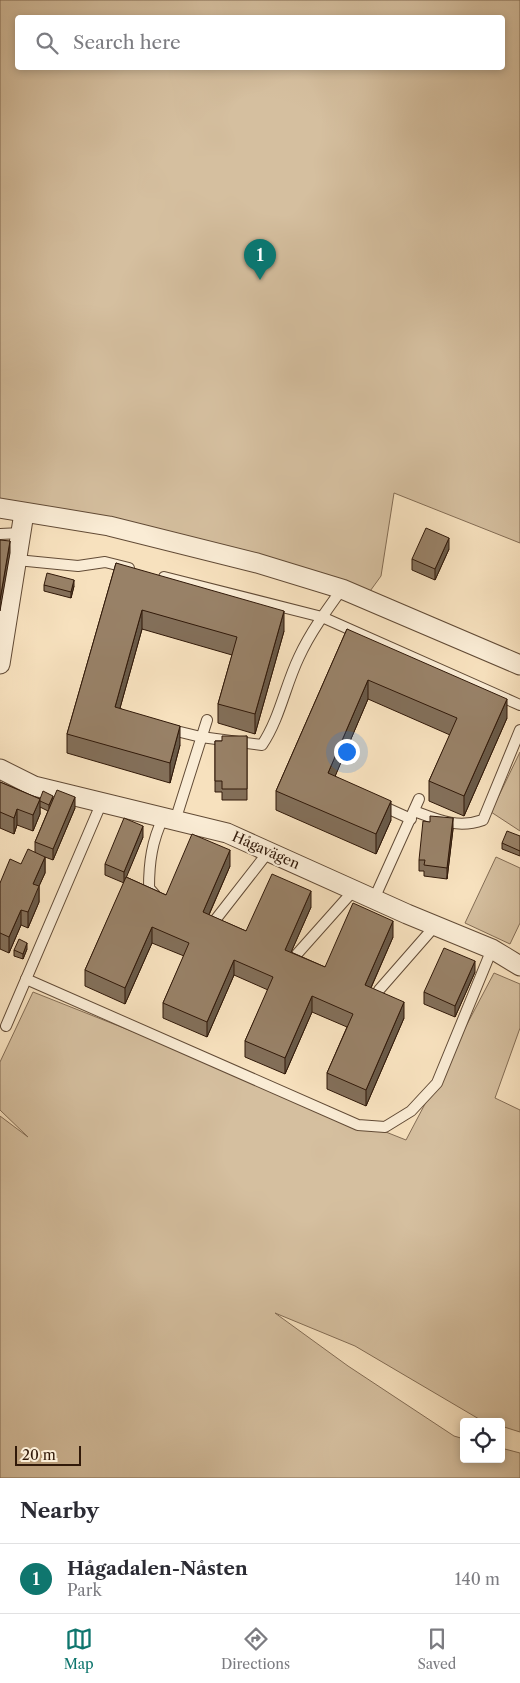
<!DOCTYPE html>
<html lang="en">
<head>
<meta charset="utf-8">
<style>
  body { margin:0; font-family:"Libre Caslon Text",serif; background:#f7f7f7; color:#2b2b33 }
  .controls { position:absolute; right:15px; bottom:15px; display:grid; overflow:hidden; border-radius:5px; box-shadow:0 2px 8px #0003 }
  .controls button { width:45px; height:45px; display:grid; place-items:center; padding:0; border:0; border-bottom:1px solid #e1e1e2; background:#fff; color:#2b2b33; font:25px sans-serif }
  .scale { position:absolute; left:15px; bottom:12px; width:66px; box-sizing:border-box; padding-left:5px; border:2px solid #311909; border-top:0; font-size:14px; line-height:18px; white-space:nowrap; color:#311909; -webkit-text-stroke:4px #faecd5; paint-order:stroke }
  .you { position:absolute; left:346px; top:751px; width:18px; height:18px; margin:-12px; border:4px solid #fff; border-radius:50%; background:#1a73e8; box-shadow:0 0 0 8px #1a73e833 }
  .badge { display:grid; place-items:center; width:32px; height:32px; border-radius:50%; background:#0f766e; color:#fff; font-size:16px; font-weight:700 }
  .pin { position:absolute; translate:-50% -41px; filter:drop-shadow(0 1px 2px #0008) }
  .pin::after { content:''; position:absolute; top:26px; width:18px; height:15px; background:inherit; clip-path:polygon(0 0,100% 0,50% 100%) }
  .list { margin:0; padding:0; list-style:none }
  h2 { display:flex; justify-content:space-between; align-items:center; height:65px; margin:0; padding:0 20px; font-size:21px }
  h2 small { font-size:16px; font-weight:400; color:#7c7c81 }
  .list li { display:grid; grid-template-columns:32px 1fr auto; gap:15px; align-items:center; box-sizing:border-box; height:70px; padding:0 20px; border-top:1px solid #e1e1e2 }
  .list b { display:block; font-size:19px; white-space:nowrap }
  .list p { margin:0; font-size:16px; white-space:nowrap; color:#7c7c81 }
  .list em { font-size:16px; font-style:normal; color:#7c7c81 }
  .icon { flex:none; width:28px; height:28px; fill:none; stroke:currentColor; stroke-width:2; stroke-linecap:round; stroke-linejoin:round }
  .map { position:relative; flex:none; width:520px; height:1478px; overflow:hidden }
  .search { position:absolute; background:#fff; box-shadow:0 2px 8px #0003; left:15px; right:15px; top:15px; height:55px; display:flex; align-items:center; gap:12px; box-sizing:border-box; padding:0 18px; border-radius:5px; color:#7c7c81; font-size:19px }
  .sheet { height:135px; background:#fff }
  nav { display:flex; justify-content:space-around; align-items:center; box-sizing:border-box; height:70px; border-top:1px solid #e1e1e2; background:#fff; font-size:14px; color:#7c7c81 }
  nav a { display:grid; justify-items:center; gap:2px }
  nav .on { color:#0f766e }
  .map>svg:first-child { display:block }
  .green { fill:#d5bf9f; stroke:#836c54; fill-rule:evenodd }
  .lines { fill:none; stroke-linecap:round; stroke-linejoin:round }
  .service-casing { stroke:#624b36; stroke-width:12 }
  .minor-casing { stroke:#624b36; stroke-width:21 }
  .service { stroke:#faecd5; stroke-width:10 }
  .minor { stroke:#faecd5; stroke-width:19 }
  .wall { fill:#836f59; stroke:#311909 }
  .shaded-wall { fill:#6a5a48; stroke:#311909 }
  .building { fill:#988167; stroke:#311909 }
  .labels { text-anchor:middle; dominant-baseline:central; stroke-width:4.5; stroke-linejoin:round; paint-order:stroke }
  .street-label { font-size:14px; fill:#311909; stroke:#faecd5 }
</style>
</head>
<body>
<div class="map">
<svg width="520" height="1478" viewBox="0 0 520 1478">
  <rect width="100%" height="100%" fill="#f7e1be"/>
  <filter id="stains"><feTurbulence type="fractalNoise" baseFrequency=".004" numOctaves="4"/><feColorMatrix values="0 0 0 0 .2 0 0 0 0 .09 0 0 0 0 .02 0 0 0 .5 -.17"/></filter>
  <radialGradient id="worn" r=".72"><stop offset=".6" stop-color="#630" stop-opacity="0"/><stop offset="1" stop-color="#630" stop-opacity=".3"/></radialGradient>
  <g class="green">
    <path d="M0,0H520V543L394,493L381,576L360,605L249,569L0,509ZM18,18H502V68H18Z"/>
    <path d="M520,752V831L491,812Z"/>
    <path d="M496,857L520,868V923L510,944L465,923Z"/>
    <path d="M494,973L520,984V1028L495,1098L520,1110V1432L501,1426V1422H488L479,1419L355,1346L275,1313L348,1366L454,1436L464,1439V1459H501V1448L520,1453V1478H0V1116L28,1137L0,1110V1062L33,992L406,1140Z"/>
  </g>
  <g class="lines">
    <g class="service-casing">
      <g id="service">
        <path d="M0,534L21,533"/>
        <path d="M17,560L78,566L105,562L129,568"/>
        <path d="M164,577L322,617L520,705"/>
        <path d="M168,729L201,737L262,745C280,718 285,686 299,657C310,633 326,611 342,589"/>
        <path d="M380,805L411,819"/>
        <path d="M414,811C438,820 458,829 483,820L520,730"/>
        <path d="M175,821L207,720"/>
        <path d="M156,896L149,888C149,862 152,841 163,818"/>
        <path d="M374,899L419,799"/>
        <path d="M216,919L269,851"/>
        <path d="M297,954L354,890"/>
        <path d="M26,979L358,1125L385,1127L411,1111L437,1083L492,949"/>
        <path d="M379,990L435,926"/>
        <path d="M6,1026L101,804"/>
      </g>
    </g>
    <g class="minor-casing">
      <g id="minor">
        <path d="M0,508L109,526L257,563L342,589L520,665"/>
        <path d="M0,664L24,513"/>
        <path d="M0,769L34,786L227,833L407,914L492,949L520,966"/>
      </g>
    </g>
    <use href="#service" class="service"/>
    <use href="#minor" class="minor"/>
  </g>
  <g class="wall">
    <path d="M449,549L435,580L412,570V559Z"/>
    <path d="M116,563L284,631L255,734L218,723V704L232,655L142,629L120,708L180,745L170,783L67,753V734Z"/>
    <path d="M44,585L74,586L71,598L44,591Z"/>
    <path d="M347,629L507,718L464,816L429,801V781L450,735L368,699L335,776L391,820L376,854L276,810V791Z"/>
    <path d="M247,736V800H222V792H215V741H222Z"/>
    <path d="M0,782L40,799L53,801L75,808L53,860L45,857V873L39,886V902L28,928L21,925L9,953L0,949V883L35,852V842L48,811L40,807V814L33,831L17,825L14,834L0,828Z"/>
    <path d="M453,829L447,879L424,876V871H419V860Z"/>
    <path d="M520,836V856L502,849V843Z"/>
    <path d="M143,837L126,877L166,895L230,866L209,915L246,931L311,907L291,952L325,967L393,937L371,988L404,1018L366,1106L327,1089V1073L347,1027L312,1012L285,1074L245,1057V1041L268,990L234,975L207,1037L163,1018V1003L184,956L152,943L125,1004L85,986V970L124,883L105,875V864Z"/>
    <path d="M27,949L23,959L14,956V950Z"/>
    <path d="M475,972L455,1017L424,1004V992Z"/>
  </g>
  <g class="shaded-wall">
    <path d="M449,538V549L435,580V569Z"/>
    <path d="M10,541V553L0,611V600Z"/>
    <path d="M74,580V586L71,598V592Z"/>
    <path d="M142,610V629L115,726V707Z"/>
    <path d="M284,611V631L255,734V714Z"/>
    <path d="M368,680V699L328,793V773Z"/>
    <path d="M507,699V718L464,816V796Z"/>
    <path d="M180,726V745L170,783V763Z"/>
    <path d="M53,796V802L49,811V805Z"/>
    <path d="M75,797V808L53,860V849Z"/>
    <path d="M40,799V814L33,831V815Z"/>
    <path d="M391,801V820L376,854V834Z"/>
    <path d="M17,809V825L14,834V818Z"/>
    <path d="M453,818V829L447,879V868Z"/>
    <path d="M143,826V837L124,883V872Z"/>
    <path d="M230,850V866L203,928V912Z"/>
    <path d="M45,857V873L39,886V902L28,928V912L33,884Z"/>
    <path d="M311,891V907L285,966V950Z"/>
    <path d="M21,910V925L9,953V937Z"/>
    <path d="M393,921V937L365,1001V985Z"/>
    <path d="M152,927V943L125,1004V988Z"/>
    <path d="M27,943V949L23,959V954Z"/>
    <path d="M234,960V975L207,1037V1022Z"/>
    <path d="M475,961V972L455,1017V1006Z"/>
    <path d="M312,996V1012L285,1074V1058Z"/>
    <path d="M404,1002V1018L366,1106V1090Z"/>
  </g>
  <g class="building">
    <path d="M426,528L449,538L435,569L412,559Z"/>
    <path d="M0,540L10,541L0,600Z"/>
    <path d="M116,563L284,611L255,714L218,704L237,637L142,610L115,707L180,726L170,763L67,734Z"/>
    <path d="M47,573L74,580L71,592L44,585Z"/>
    <path d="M347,629L507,699L464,796L429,781L457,718L368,680L328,773L391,801L376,834L276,791Z"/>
    <path d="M222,736H247V789H222V781H215V741H222Z"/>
    <path d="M0,782L40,799L33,815L17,809L14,818L0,812Z"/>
    <path d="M57,790L75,797L53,849L35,842Z"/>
    <path d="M43,791L53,796L49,805L40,801V799Z"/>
    <path d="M430,816L453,818L447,868L424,865L425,860H419L423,821L430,822Z"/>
    <path d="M124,818L143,826L124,872L105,864Z"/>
    <path d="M507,831L520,836V851L502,843Z"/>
    <path d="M192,834L230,850L203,912L246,931L272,874L311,891L285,950L325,967L353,903L393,921L365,985L404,1002L366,1090L327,1073L353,1014L312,996L285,1058L245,1041L273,977L234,960L207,1022L163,1003L189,943L152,927L125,988L85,970L126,877L166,895Z"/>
    <path d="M28,849L45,857L33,884L39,886L28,912L21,910L9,937L0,933V883L10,859L21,864Z"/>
    <path d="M19,939L27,943L23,954L14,950Z"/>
    <path d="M444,948L475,961L455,1006L424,992Z"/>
  </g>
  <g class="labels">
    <g class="street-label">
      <text transform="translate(266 850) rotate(24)">Hågavägen</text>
    </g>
  </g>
  <rect width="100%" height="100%" filter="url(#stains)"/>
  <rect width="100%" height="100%" fill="url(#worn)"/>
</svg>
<div class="controls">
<button><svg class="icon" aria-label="locate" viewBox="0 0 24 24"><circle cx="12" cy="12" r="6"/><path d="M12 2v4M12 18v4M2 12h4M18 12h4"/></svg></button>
</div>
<div class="scale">20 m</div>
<div class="you"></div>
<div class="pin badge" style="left:260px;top:280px">1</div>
<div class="search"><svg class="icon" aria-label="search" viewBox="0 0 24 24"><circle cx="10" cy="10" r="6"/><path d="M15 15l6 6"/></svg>Search here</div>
</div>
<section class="sheet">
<h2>Nearby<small></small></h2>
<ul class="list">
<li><span class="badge">1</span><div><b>Hågadalen-Nåsten</b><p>Park</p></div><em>140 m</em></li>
</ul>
</section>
<nav>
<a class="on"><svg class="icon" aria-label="map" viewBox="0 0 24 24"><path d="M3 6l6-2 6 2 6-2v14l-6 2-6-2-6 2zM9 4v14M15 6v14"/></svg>Map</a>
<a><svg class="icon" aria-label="directions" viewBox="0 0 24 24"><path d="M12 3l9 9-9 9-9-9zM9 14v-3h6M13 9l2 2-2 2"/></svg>Directions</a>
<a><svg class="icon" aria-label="saved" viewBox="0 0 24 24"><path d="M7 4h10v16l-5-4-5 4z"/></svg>Saved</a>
</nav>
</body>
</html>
